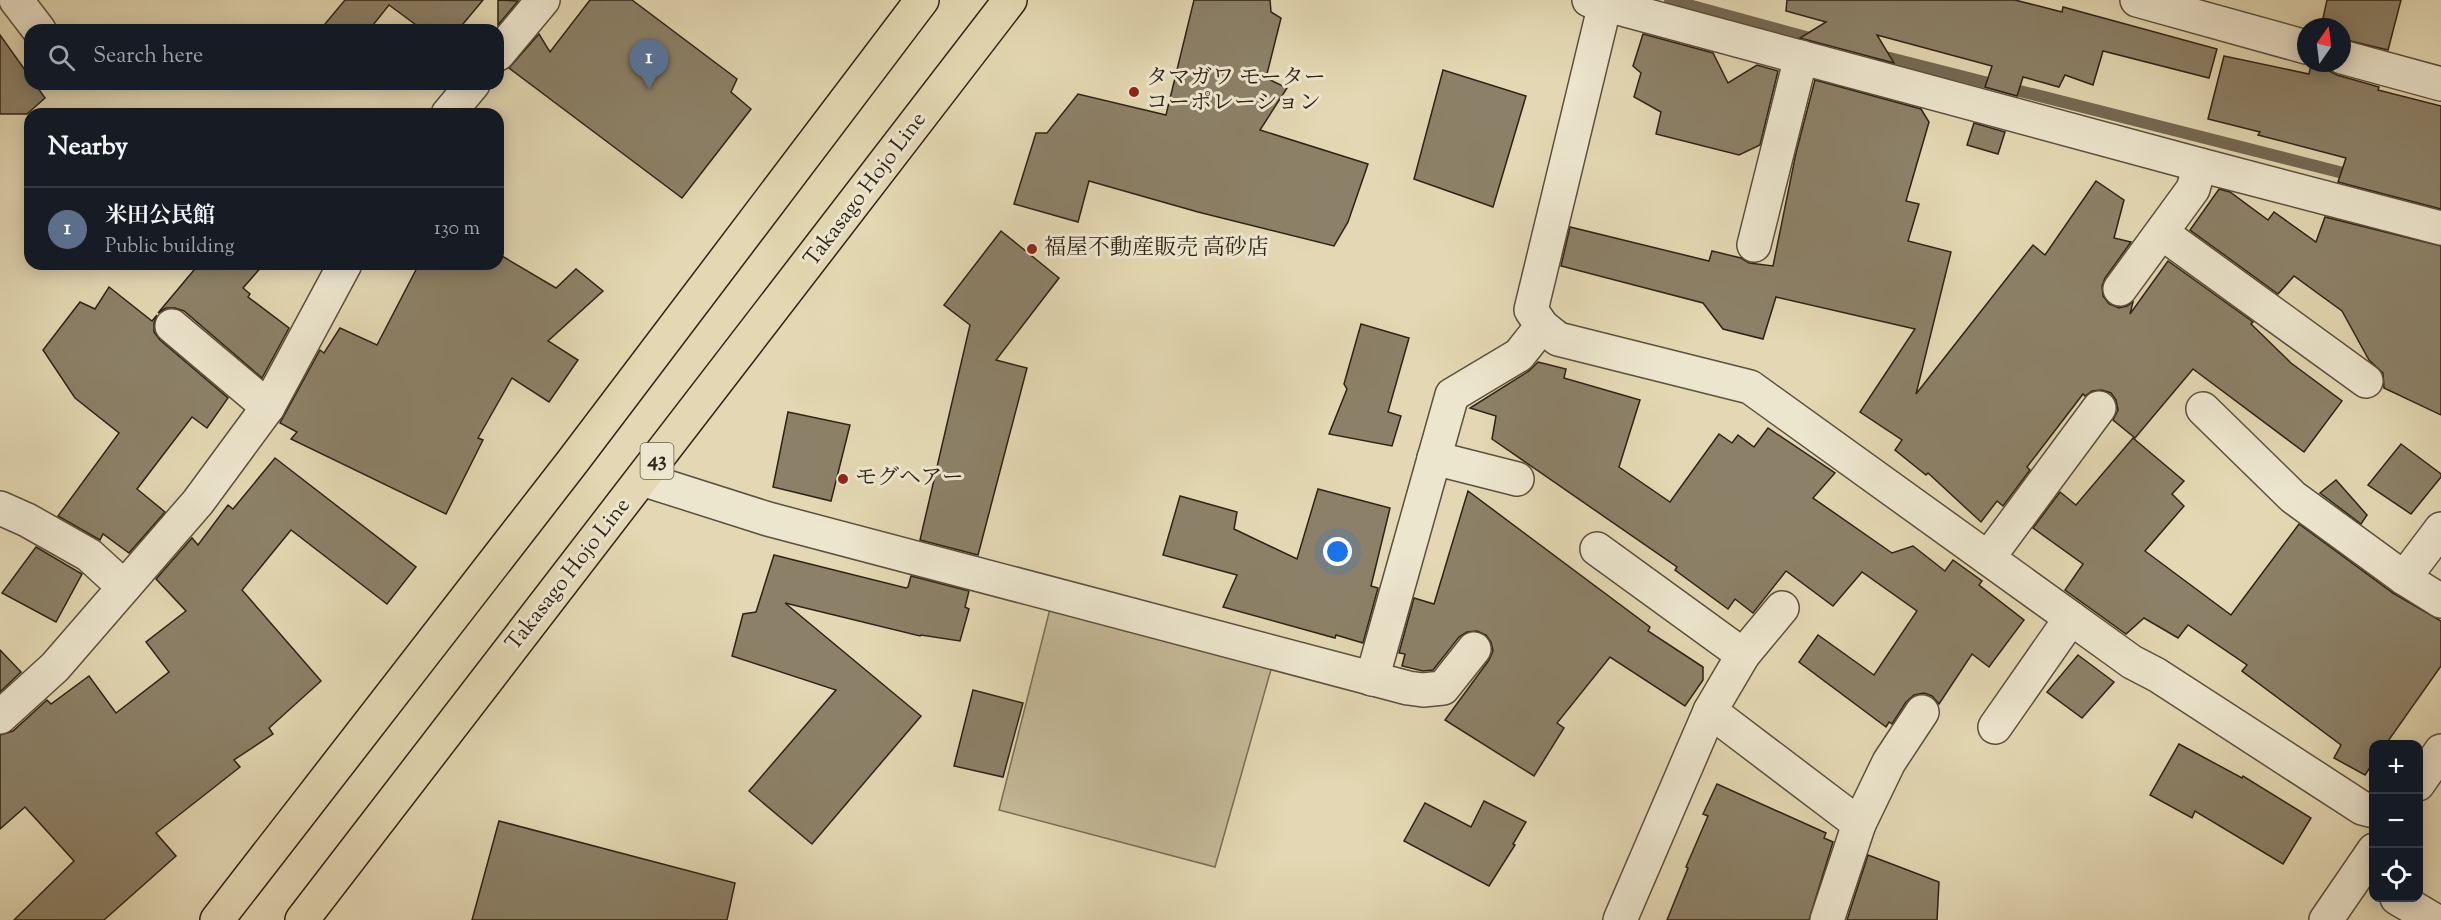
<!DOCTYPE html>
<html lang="en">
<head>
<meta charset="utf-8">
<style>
  body { margin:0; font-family:"Sorts Mill Goudy","Noto Serif JP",serif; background:#242831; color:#f1f3f6 }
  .controls { position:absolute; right:18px; bottom:18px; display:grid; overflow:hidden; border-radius:12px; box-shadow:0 3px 15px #0003 }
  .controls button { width:54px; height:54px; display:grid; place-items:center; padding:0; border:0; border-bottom:2px solid #363941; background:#171b24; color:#f1f3f6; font:30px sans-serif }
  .compass { position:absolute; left:2297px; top:18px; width:54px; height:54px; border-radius:50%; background:#171b24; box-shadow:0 3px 15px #0003; rotate:14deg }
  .you { position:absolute; left:1338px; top:552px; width:21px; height:21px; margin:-15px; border:4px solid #fff; border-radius:50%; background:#1a73e8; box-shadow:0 0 0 9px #1a73e833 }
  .badge { display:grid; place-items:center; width:39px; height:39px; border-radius:50%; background:#0f766e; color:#fff; font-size:20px; font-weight:700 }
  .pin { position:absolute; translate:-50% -50px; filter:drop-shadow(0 2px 3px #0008) }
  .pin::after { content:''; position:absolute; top:32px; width:21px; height:18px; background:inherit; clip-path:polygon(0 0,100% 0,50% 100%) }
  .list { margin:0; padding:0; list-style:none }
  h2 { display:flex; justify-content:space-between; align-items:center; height:78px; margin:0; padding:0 24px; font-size:26px }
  h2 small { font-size:20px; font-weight:400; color:#9ea1a6 }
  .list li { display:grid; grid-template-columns:39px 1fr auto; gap:18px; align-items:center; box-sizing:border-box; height:84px; padding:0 24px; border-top:2px solid #363941 }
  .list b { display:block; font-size:22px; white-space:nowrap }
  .list p { margin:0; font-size:20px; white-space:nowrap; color:#9ea1a6 }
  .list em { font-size:20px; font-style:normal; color:#9ea1a6 }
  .icon { flex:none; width:33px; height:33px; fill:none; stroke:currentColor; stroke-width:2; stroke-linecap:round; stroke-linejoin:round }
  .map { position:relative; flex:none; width:2441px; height:920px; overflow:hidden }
  .search { position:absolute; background:#171b24; box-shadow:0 3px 15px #0003; left:24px; top:24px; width:480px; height:66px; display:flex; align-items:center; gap:15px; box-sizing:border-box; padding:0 21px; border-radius:18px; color:#9ea1a6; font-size:22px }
  .panel { position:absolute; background:#171b24; box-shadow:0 3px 15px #0003; left:24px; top:108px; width:480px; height:162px; border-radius:18px }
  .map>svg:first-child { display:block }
  .green { fill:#c4b998; stroke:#796e57; stroke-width:1.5 }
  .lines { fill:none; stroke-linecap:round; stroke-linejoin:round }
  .stream { stroke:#756a54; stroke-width:12 }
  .building { fill:#8c8168; stroke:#2e2316; stroke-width:1.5 }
  .street-casing { stroke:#5b503d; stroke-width:36 }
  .primary-casing { stroke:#2e2316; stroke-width:36 }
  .street { stroke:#ede6ce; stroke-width:33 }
  .primary { stroke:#e3d8b3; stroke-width:33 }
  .poi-dot { fill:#8f2418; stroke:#ede6ce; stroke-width:2 }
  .labels { text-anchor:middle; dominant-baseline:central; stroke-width:6; stroke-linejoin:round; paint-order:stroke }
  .shield { fill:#ede6ce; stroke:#675e4d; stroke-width:1.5 }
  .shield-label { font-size:21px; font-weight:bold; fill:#2e2316 }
  .poi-label { font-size:22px; fill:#2e2316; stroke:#ede6ce; text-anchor:start }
  .street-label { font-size:22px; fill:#2e2316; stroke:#ede6ce }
</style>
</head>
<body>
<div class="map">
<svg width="2441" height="920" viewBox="0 0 2441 920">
  <rect width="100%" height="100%" fill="#e3d8b3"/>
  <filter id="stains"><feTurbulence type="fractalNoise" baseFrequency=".00333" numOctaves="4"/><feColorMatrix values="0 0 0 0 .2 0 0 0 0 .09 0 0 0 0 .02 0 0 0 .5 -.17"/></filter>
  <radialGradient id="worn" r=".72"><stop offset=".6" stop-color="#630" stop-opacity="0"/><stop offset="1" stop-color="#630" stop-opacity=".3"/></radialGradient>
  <path class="green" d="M1052,601L1274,659L1215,867L999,810Z"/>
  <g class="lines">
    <g class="stream">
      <path d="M1670,0L1817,40"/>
      <path d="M1878,55L2355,176"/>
    </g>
  </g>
  <g class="building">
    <path d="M345,0H483L458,30H423L389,5L369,30H320Z"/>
    <path d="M498,0L518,1L498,25Z"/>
    <path d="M590,0H632L737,79L731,92L751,109L682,198L509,68L539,34L550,52Z"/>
    <path d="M1194,0H1270L1271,12L1281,18L1266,78L1287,88L1260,130L1368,164L1348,222L1334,246L1198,212L1089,181L1078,222L1014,204L1036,133H1047L1078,94L1166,115Z"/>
    <path d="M1787,0H2015L2062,12L2063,7L2217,49L2209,78L2103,51L2093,85L2065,75L2059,87L2023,77L2017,96L1985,87L1992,66L1877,35L1894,63L1800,38L1826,22L1786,11Z"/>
    <path d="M2327,0H2401L2388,50L2342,39V27H2321Z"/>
    <path d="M1643,34L1713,53L1728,83L1757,65L1778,71L1760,145L1739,155L1656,134L1661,112L1634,97L1641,73L1633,66Z"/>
    <path d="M0,35L30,77V84H35L45,98L27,114H0Z"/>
    <path d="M2224,56L2309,74L2311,65L2324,63L2329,71L2337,75L2379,87L2378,90L2441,106V209L2338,182L2346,158L2258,135L2260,132L2208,119Z"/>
    <path d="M1443,70L1526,96L1493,207L1414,179Z"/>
    <path d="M1815,80L1921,109L1929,122L1906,201L1919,204L1908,241L1951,252L1916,394L2033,245L2045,255L2096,181L2124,200L2114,238L2131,242L2105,278L2102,286L2103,296L2109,304L2119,308L2127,306L2133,302L2130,314L2168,261L2253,322L2251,324L2291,363L2342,401L2304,452L2193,369L2135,438L2113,420L2118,410L2116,400L2111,393L2102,390L2092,391L2085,396L2083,394L2027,467L2030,470L2003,506L1997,501L1981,522L1928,473L1926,475L1895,450L1902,440L1860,412L1915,329L1776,297L1763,339L1723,329L1703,303L1561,266L1570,227L1709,261L1712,251L1741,258L1749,263L1773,266L1796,153Z"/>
    <path d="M1974,123L2005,132L1998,154L1967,145Z"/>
    <path d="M2219,189L2230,192L2268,220L2274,212L2316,242L2325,217L2441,246V415L2384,388L2383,373L2369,360L2342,311L2294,276L2278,294L2190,230Z"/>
    <path d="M1001,231L1059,278L996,360L1027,368L978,555L920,540L970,325L944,305Z"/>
    <path d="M502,256L556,288L576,269L603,291L548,341L578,360L549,402L512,378L478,438L483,440L446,514L291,439L297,432L280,423L320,350L324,353L340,328L377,345L419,264H498Z"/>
    <path d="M199,264H264L243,288L250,294L248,297L289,328L262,378L184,311L175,308H166L158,313Z"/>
    <path d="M109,287L152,321L157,315L154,323V332L160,340L228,398L207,428L192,417L137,489L165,512L129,553L103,534L100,540L58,516L119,433L75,398L43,350L80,302L95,309Z"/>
    <path d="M1361,324L1409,338L1388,412L1401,416L1392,446L1329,434L1347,389L1344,384Z"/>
    <path d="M1538,362L1566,369L1564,378L1640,400L1619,467L1670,502L1719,434L1732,443L1738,435L1754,447L1768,428L1835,473L1813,498L1892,553L1913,546L1945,571L1953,560L1982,581L1979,585L2024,620L1989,667L1972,654L1939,704L1932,696L1924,693L1914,695L1906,702L1892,724L1889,722L1886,727L1799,662L1818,635L1874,675L1917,611L1862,572L1833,606L1786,571L1753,613L1735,599L1728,609L1675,570L1677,567L1492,439L1496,416L1470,408L1529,371Z"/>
    <path d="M788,412L850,425L831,501L773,487Z"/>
    <path d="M2133,438L2184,481L2172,494L2184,506L2145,551L2231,615L2299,524L2393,593L2441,621V666L2386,744H2373V763L2365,775L2334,758L2341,745L2242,671L2247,665L2188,625L2178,638L2144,618L2126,634L2065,590L2083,564L2033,528L2060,492L2076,505Z"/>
    <path d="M2401,444L2441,474V477L2411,514L2368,485Z"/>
    <path d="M275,458L416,567L387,604L291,530L242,590L321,681L269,728L273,734L234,760L240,767L156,833L176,856L104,920H14L74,861L25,807L0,829V735L13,731L47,700L51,704L89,676L116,713L169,672L146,642L186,611L156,579L192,538L198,545L228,505L233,509Z"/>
    <path d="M2336,480L2367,515L2361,524L2320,493Z"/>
    <path d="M1318,489L1390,508L1371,586L1378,588L1363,643L1336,635L1335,638L1223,607L1237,575L1163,555L1180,496L1237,512L1234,529L1297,559Z"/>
    <path d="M1468,491L1650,627L1648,631L1703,667V680L1685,706L1610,657L1557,723L1564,728L1534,776L1445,720L1489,660L1493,651L1491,642L1486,635L1477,631L1467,632L1459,637L1433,670L1423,671L1402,666L1405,654L1399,653L1414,598L1434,604Z"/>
    <path d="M36,547L82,574L56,622L2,593Z"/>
    <path d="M774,555L906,588L908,587L911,576L969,591L965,607L969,609L960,641L921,635L920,636L785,603L921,716L812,844L749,791L836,690L732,656L743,614L756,612Z"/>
    <path d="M0,650L21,672L0,692Z"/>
    <path d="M2078,655L2114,682L2082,718L2047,692Z"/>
    <path d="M973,690L1023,703L1003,777L954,766Z"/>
    <path d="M2179,744L2242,778L2243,776L2311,818L2283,864L2195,811L2192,818L2150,795Z"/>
    <path d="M1717,784L1826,833L1824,838L1833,842L1809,920H1667L1688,868L1686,867L1708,816L1703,814Z"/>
    <path d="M1484,801L1526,822L1513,844L1515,845L1489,886L1404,841L1425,803L1471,827Z"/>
    <path d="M499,821L735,883L727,920H472Z"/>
    <path d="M1868,855L1939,882L1937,920H1847Z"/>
  </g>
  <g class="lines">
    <g class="street-casing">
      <g id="street">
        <path d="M16,0L39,30"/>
        <path d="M1589,0L2200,165L2441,228"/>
        <path d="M2137,0L2306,47"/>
        <path d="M1605,4L1531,310L1542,326L1558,339L1750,387L2132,662L2157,675L2362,808L2374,811"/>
        <path d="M498,54L543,0"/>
        <path d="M2342,57L2441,84"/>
        <path d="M448,114L473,84"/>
        <path d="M2162,233L2366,381"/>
        <path d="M1754,245L1801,57"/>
        <path d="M2120,289L2193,189L2200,165"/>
        <path d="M172,326L268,407"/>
        <path d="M2203,409L2293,497L2404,578L2441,601"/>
        <path d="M1434,458L1517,479"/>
        <path d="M642,479L768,519L1408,688L1423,690L1443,688L1474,649"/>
        <path d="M0,508L27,520L89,555L124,587"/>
        <path d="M1597,549L1743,655"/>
        <path d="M1988,558L2099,408"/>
        <path d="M2404,578L2441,529"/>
        <path d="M1372,679L1452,395L1519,355L1542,326"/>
        <path d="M1710,711L1859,824"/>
        <path d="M0,717L55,667L198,502L268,407L345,264"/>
        <path d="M1995,727L2071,618"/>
        <path d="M2418,784L2441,751"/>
        <path d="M2397,898L2434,920"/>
        <path d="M1620,920L1710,711L1743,655L1782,608"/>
        <path d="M1827,920L1859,824L1889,762L1922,712"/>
        <path d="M2326,920L2374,850"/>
      </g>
    </g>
    <g class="primary-casing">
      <g id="primary">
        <path d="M217,920L573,461L922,0"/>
        <path d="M302,920L1010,0"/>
      </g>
    </g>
    <use href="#street" class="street"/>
    <use href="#primary" class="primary"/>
  </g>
  <g class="poi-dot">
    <circle cx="1134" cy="92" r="6"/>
    <circle cx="1032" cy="249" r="6"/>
    <circle cx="843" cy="479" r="6"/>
  </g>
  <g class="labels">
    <rect class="shield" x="640.5" y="443" width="33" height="36" rx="4.5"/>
    <g class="shield-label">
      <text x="657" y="461">43</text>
    </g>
    <g class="poi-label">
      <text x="1146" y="79">タマガワ モーター<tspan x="1146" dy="25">コーポレーション</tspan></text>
      <text x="1044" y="249">福屋不動産販売 高砂店</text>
      <text x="855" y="479">モグヘアー</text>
    </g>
    <g class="street-label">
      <text transform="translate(866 190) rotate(-53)">Takasago Hojo Line</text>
      <text transform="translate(569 575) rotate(-52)">Takasago Hojo Line</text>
    </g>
  </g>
  <rect width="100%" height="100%" filter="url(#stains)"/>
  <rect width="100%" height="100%" fill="url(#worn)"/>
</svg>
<div class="controls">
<button>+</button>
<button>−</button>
<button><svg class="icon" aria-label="locate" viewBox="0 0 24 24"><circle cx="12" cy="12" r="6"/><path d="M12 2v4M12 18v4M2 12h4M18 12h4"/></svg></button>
</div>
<svg class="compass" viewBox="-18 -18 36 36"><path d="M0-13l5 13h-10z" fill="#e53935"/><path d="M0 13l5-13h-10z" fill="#9ea1a6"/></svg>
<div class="you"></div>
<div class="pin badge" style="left:649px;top:89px;background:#5c6f8a">1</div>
<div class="search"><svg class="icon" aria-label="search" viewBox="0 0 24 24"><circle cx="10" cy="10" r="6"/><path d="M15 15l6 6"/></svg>Search here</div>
<section class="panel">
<h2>Nearby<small></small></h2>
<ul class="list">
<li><span class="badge" style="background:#5c6f8a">1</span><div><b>米田公民館</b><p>Public building</p></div><em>130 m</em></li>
</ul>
</section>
</div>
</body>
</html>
